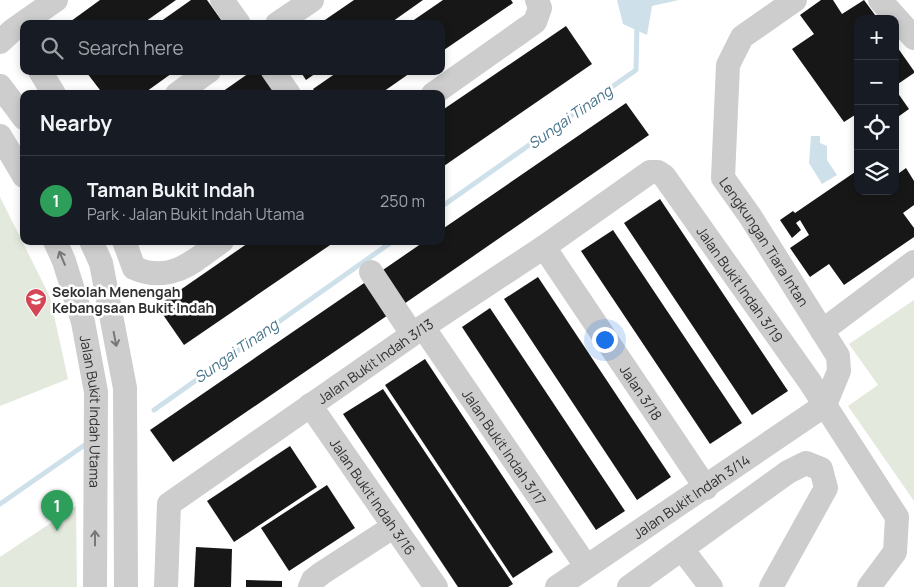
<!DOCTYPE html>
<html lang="en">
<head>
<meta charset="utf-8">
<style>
  body { margin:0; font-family:Manrope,sans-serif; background:#20242c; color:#f1f3f6 }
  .controls { position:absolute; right:15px; top:15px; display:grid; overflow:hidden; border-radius:10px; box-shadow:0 2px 8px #0003 }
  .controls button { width:45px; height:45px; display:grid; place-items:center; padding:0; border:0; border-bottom:1px solid #363941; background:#171b24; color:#f1f3f6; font:25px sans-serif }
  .you { position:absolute; left:604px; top:339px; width:18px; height:18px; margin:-12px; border:4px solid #fff; border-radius:50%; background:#1a73e8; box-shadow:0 0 0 8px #1a73e833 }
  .badge { display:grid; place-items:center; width:32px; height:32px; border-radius:50%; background:#d44555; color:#fff; font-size:16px; font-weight:700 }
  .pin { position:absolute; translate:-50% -41px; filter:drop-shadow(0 1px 2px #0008) }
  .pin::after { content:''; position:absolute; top:26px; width:18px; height:15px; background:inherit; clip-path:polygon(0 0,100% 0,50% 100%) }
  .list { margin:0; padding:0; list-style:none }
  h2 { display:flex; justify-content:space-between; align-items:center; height:65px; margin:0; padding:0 20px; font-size:21px }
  h2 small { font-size:16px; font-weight:400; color:#9ea1a6 }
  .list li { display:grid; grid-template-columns:32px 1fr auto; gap:15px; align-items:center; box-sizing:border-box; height:90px; padding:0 20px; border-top:1px solid #363941 }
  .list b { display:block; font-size:19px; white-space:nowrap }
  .list p { margin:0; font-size:16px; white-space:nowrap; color:#9ea1a6 }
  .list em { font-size:16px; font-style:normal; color:#9ea1a6 }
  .icon { flex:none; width:28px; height:28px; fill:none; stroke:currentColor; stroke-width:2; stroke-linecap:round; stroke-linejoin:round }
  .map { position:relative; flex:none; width:914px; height:587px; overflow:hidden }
  .search { position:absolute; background:#171b24; box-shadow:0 2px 8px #0003; left:20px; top:20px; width:425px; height:55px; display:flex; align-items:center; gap:12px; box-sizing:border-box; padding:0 18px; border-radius:10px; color:#9ea1a6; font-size:19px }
  .panel { position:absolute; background:#171b24; box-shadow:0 2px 8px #0003; left:20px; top:90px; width:425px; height:155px; border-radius:10px }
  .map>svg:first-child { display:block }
  .green { fill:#e4e9dd }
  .water { fill:#cee0e9 }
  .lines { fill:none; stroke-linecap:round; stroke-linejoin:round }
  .stream { stroke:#cee0e9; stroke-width:5 }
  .building { fill:#171717 }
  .minor { stroke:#cdcdcd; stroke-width:24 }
  .oneway { stroke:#777 }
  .labels { text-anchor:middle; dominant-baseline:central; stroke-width:5; stroke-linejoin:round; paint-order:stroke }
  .street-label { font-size:14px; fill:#303030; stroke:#fff }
  .poi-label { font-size:14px; font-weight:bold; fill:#303030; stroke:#fff; text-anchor:start }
  .water-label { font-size:15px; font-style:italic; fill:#46738b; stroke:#fff }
</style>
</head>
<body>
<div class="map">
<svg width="914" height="587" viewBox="0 0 914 587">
  <rect width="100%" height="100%" fill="#fff"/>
  <g class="green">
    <path d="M0,197L50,297L68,379L0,406Z"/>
    <path d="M914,300V501L848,406L878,385L849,344Z"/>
    <path d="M76,506L77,587H0V557Z"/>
  </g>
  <g class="water">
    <path d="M617,0H679L652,6L647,35L623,24Z"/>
    <path d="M811,136H820V143L827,146V160L837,175L822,184L809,163Z"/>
  </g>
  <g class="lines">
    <g class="stream">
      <path d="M441,207L636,70L637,24"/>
      <path d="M154,410L393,241"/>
      <path d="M0,504L89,442"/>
    </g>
  </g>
  <g class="building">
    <path d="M100,0H176L142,24H67Z"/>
    <path d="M191,0H207L224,24H157Z"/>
    <path d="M354,0H423L389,24H319Z"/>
    <path d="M443,0H511L513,3L441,52V24H408Z"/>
    <path d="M821,0H833L842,14L864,0L878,19H858V113L844,122L792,49L814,34L800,15Z"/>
    <path d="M566,26L592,64L441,168V111Z"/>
    <path d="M895,44L914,71V73L895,86Z"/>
    <path d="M89,71H175L143,94H103L87,73Z"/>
    <path d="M252,71H269L284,94H219Z"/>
    <path d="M300,71H319L306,80Z"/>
    <path d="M339,71H413L380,94H316L313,89Z"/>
    <path d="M895,89L909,109L895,119Z"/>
    <path d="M626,103L649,135L401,306L380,272L425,241H441V230Z"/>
    <path d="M906,168L914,181V205L903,213L914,228V237L844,285L829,264L810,277L790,248L809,235L800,220L796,223L801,230L792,238L780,220L793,211L795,213L858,170V191H895V176Z"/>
    <path d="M660,199L788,391L752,415L624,223Z"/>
    <path d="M613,230L742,423L710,444L581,251Z"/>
    <path d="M251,241H336L184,345L157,306Z"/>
    <path d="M538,277L671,477L637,500L504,299Z"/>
    <path d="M370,279L391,313L173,462L150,430Z"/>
    <path d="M490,308L625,511L596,530L462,327Z"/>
    <path d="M425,359L553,552L513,578L385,385Z"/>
    <path d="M383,389L513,584L508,587H458L343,414Z"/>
    <path d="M290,446L317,487L234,542L207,501Z"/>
    <path d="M327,485L355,528L289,571L261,528Z"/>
    <path d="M196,547L232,549L231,587H194Z"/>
    <path d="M246,580L282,581V587H246Z"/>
  </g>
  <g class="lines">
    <g class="minor">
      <path d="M222,0L239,24"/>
      <path id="s1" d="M795,0L742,37L728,65L723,178L750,216L838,356L839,371L825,405"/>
      <path d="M880,0L914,38"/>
      <path d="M277,24L312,0"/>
      <path d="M0,42L13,30L56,0"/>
      <path d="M40,71L54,94"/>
      <path d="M273,71L289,94"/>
      <path d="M0,86L24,118"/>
      <path d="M177,94L209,71"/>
      <path d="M433,94L535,22L540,8L537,0"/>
      <path d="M0,136L24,176"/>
      <path id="s2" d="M55,241L64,261L83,322L96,392L95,587"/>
      <path d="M91,241L101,263L125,388L126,587"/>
      <path d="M124,241L134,268C171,284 194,261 222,241"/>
      <path id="s3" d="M544,247L706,488"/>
      <path d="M371,272L412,334"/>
      <path id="s4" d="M423,327L586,566"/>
      <path d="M822,331L914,262"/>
      <path id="s5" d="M310,405L436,587"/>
      <path d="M682,549L711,587"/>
      <path id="s6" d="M166,587L169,504L423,327L544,247L650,172H658L664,176L810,382L897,517L895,552L869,587"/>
      <path d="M310,587L313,580L322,573L393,527"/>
      <path id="s7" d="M557,587L825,405"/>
      <path d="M629,587L788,472L806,463L821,469L826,488L771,587"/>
    </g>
  </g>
  <defs><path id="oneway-shaft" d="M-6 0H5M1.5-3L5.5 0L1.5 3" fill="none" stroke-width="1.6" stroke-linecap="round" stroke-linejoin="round" transform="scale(1.25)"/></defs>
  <g class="oneway">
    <use href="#oneway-shaft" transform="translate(62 258) rotate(-113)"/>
    <use href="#oneway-shaft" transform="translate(115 339) rotate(79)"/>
    <use href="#oneway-shaft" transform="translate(95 538) rotate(-90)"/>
  </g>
  <defs>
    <g id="school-pin" transform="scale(1.125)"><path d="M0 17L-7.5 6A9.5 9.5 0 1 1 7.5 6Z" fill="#d44555" stroke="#fff"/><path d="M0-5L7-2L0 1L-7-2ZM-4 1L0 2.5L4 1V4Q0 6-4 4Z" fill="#fff"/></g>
  </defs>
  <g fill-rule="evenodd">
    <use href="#school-pin" x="36" y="299"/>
  </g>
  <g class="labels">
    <g class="street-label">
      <text stroke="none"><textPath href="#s1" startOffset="285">Lengkungan Tiara Intan</textPath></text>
      <text stroke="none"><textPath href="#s6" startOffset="815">Jalan Bukit Indah 3/19</textPath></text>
      <text stroke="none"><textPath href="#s6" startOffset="334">Jalan Bukit Indah 3/13</textPath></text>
      <text stroke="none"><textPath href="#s3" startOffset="175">Jalan 3/18</textPath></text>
      <text stroke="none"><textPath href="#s2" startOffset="176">Jalan Bukit Indah Utama</textPath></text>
      <text stroke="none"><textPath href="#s4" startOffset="145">Jalan Bukit Indah 3/17</textPath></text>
      <text stroke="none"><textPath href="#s5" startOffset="111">Jalan Bukit Indah 3/16</textPath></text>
      <text stroke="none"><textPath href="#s7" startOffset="162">Jalan Bukit Indah 3/14</textPath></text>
    </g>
    <g class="poi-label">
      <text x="52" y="291">Sekolah Menengah<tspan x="52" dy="16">Kebangsaan Bukit Indah</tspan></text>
    </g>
    <g class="water-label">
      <text transform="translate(570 117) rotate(-35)">Sungai Tinang</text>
      <text transform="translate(236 351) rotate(-35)">Sungai Tinang</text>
    </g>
  </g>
</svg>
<div class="controls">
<button>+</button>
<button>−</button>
<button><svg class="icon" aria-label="locate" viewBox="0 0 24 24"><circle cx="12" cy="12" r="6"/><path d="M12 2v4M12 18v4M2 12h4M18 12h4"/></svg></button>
<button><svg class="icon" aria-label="layers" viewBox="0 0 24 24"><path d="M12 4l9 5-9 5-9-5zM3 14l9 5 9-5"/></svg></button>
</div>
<div class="you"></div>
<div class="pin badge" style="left:57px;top:531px;background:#2e9e5b">1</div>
<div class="search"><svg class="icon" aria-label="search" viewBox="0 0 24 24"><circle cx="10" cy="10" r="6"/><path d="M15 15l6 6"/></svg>Search here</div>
<section class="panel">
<h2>Nearby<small></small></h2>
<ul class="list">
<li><span class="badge" style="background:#2e9e5b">1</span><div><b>Taman Bukit Indah</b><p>Park · Jalan Bukit Indah Utama</p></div><em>250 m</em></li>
</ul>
</section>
</div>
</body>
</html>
